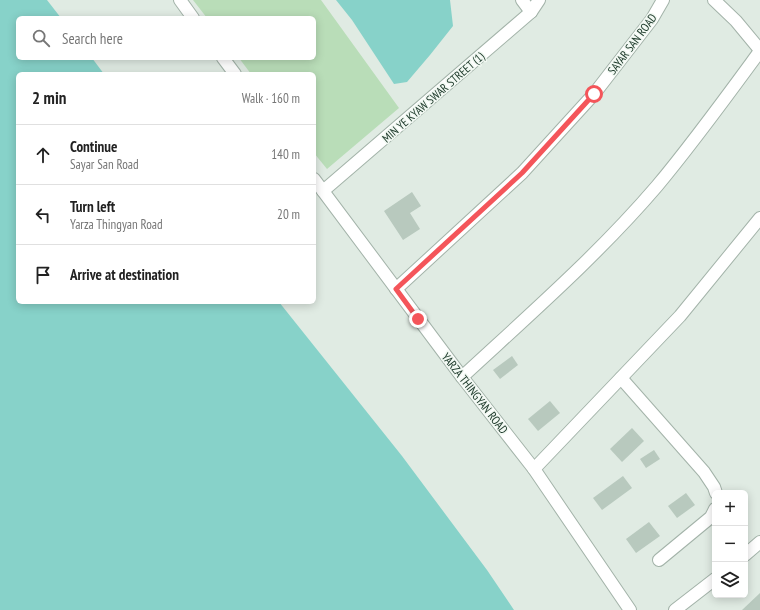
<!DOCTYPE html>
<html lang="en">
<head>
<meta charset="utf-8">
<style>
  body { margin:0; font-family:"PT Sans Narrow",sans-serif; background:#f6f6f6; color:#222 }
  .controls { position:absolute; right:12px; bottom:12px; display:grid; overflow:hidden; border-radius:6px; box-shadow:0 2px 10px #0003 }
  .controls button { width:36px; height:36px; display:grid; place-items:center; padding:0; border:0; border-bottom:1px solid #e0e0e0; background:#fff; color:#222; font:20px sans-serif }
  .stop { position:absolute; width:12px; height:12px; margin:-9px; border:3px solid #f4555a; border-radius:50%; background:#fff }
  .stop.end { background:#f4555a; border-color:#fff; box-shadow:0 1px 4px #0008 }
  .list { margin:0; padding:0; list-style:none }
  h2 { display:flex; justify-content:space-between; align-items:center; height:52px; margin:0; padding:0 16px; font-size:17px }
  h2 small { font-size:13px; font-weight:400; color:#767676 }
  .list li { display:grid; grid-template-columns:26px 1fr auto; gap:12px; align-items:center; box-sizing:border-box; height:60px; padding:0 16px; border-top:1px solid #e0e0e0 }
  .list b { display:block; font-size:15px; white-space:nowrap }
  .list p { margin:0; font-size:13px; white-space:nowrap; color:#767676 }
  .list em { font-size:13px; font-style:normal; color:#767676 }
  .icon { flex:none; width:22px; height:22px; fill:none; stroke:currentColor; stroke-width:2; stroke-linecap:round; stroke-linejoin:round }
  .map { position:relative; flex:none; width:760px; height:610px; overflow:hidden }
  .search { position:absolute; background:#fff; box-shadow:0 2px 10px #0003; left:16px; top:16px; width:300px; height:44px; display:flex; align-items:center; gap:10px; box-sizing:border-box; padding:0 14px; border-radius:6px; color:#767676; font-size:15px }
  .panel { position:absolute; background:#fff; box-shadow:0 2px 10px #0003; left:16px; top:72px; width:300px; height:232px; border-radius:6px }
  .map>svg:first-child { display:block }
  .green { fill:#b9ddb8 }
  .water { fill:#87d2c9 }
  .building { fill:#b8c9be }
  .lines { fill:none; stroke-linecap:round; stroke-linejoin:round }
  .minor-casing { stroke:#a3b3a9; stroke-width:14 }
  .tertiary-casing { stroke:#a3b3a9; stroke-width:14 }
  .minor { stroke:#fff; stroke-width:12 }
  .tertiary { stroke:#fff; stroke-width:12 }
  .route { stroke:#f4555a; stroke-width:5 }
  .labels { text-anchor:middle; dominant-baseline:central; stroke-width:3; stroke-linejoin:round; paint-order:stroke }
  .street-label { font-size:12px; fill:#203c2d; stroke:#f1f8f2 }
</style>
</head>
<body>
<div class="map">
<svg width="760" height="610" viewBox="0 0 760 610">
  <rect width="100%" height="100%" fill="#e0ebe3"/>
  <path class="green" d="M193,0H321L399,108L327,169L314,153V74H251L239,58H314V18H207Z"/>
  <g class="water">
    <path d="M0,0H47L61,18H18V58H92L104,74H18V302H279L402,456L487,570L514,610H0Z"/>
    <path d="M336,0H450L453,26L430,55L407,82L394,84L352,20Z"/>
  </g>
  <g class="building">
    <path d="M412,192L421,206L410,213L420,229L403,240L384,211Z"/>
    <path d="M512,356L518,365L500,379L493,370Z"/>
    <path d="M550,401L560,413L538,431L528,419Z"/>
    <path d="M632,428L644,441L622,462L610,449Z"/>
    <path d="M654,450L660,459L646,468L640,459Z"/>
    <path d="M623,476L632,488L602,510L593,498Z"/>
    <path d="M686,493L695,505L677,518L668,506Z"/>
    <path d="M649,522L660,536L636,553L626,539Z"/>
    <path d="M760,593V610H742Z"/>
  </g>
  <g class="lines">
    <g class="minor-casing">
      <g id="minor">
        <path d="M522,0L531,12"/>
        <path d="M714,0L736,21L760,50"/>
        <path d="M323,191L531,12L539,0"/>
        <path d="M396,289L522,173L594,94L652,19L663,0"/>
        <path d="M462,377C529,315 598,255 657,186C693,143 727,96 760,51"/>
        <path d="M621,378L704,472L714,487L716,493"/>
        <path d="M534,469L680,316L760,218"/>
        <path d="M745,555L760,542"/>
        <path d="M659,560L711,517L715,509"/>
        <path d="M675,610L715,579"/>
      </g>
    </g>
    <g class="tertiary-casing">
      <g id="tertiary">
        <path d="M180,0L193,18"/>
        <path d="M223,58L235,74"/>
        <path d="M314,179L462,377L534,469L630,610"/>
      </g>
    </g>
    <use href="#minor" class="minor"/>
    <use href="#tertiary" class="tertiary"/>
  </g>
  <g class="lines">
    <path class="route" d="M418,319L396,289L522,173L594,94"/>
  </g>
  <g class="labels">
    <g class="street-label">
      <text transform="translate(632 44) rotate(-53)">SAYAR SAN ROAD</text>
      <text transform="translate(433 97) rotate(-41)">MIN YE KYAW SWAR STREET (1)</text>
      <text transform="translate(475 393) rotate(52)">YARZA THINGYAN ROAD</text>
    </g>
  </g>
</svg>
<div class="controls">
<button>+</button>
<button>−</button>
<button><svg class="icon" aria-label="layers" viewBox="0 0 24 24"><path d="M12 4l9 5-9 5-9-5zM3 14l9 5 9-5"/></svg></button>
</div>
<div class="stop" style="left:594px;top:94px"></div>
<div class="stop end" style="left:418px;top:319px"></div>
<div class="search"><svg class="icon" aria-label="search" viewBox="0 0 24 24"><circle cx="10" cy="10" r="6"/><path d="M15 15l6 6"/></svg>Search here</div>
<section class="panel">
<h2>2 min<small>Walk · 160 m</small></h2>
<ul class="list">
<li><svg class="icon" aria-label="ahead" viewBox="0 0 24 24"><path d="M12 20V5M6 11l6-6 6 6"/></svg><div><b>Continue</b><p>Sayar San Road</p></div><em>140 m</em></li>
<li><svg class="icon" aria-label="left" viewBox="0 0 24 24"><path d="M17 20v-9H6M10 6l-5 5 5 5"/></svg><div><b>Turn left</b><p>Yarza Thingyan Road</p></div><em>20 m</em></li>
<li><svg class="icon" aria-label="arrive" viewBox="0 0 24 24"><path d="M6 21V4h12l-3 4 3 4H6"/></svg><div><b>Arrive at destination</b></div></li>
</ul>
</section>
</div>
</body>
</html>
